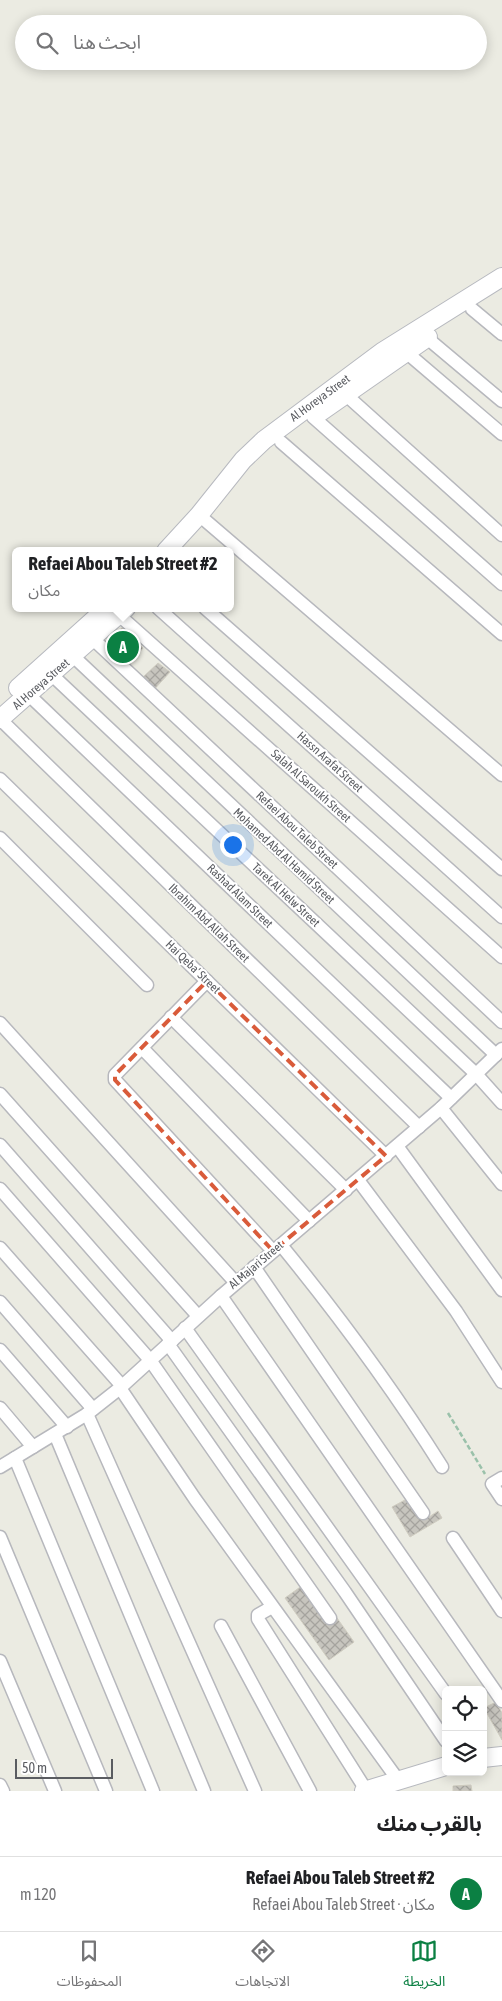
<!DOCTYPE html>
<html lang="ar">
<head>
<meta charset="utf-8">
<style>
  body { margin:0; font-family:"Asap Condensed","Noto Sans Arabic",sans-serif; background:#f6f6f6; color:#202124; direction:rtl }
  .controls { position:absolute; right:15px; bottom:15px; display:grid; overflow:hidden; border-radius:8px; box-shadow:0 2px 12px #0003 }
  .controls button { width:45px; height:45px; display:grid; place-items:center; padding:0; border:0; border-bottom:1px solid #e0e0e0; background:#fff; color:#202124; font:25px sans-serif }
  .scale { position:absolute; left:15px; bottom:12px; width:98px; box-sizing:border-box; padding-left:5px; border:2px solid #5a5c61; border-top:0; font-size:14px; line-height:18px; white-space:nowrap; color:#5a5c61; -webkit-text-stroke:4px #fff; paint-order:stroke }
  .you { position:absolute; left:232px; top:844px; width:18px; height:18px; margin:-12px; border:4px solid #fff; border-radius:50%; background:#1a73e8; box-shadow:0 0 0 8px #1a73e833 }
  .badge { display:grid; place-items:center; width:32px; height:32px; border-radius:50%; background:#0b8043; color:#fff; font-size:16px; font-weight:700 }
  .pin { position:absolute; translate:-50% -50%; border:2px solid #fff; box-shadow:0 1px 5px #0006 }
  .popup { position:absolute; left:12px; top:547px; width:222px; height:65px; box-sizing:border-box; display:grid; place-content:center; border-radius:8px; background:#fff; filter:drop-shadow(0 1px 4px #0005); font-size:16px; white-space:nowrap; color:#757577 }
  .popup b { font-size:19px; color:#202124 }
  .popup::after { content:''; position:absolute; left:50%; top:100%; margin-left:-10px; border:10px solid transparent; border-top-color:#fff }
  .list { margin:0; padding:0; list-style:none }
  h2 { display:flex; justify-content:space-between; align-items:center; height:65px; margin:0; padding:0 20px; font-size:21px }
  h2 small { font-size:16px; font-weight:400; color:#757577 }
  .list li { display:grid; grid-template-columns:32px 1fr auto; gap:15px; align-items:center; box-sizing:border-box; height:75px; padding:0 20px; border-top:1px solid #e0e0e0 }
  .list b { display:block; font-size:19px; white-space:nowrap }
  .list p { margin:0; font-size:16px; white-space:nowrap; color:#757577 }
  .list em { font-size:16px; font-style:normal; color:#757577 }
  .icon { flex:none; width:28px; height:28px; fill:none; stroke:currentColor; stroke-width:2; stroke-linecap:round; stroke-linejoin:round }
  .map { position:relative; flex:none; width:502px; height:1791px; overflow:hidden; direction:ltr }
  .search { position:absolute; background:#fff; box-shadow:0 2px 12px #0003; left:15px; right:15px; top:15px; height:55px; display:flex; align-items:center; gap:12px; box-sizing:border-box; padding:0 18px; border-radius:28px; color:#757577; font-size:19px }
  .sheet { height:140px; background:#fff }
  nav { display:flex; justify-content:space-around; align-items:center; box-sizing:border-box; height:70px; border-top:1px solid #e0e0e0; background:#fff; font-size:14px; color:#757577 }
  nav a { display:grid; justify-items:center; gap:2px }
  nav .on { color:#0b8043 }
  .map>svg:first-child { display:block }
  .building { fill:url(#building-cross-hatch); stroke:#d0cdc1 }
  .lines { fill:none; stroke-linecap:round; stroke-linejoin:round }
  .street-casing { stroke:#b7b8bd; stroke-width:15 }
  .secondary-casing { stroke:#b7b9bf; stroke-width:20 }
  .path { stroke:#9ac1aa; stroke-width:2.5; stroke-dasharray:5 2.5; stroke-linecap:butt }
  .street { stroke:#fff; stroke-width:12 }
  .secondary { stroke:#fff; stroke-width:18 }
  .marked { fill:none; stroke:#d95b3a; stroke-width:4; stroke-dasharray:10 6; stroke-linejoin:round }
  .labels { text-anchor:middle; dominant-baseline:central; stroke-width:4; stroke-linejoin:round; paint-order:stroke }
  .street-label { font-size:12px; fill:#5a5c61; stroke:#fff }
</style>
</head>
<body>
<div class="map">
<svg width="502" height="1791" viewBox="0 0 502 1791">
  <defs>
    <pattern id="building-cross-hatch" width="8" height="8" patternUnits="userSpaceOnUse" patternTransform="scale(1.25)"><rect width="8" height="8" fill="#c7c5be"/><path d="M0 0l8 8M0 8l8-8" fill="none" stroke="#a5a39e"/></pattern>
  </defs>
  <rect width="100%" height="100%" fill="#ebebe2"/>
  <g class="building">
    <path d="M122,628L143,648L126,668L103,646Z"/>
    <path d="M158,663L170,672L151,693L139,681Z"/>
    <path d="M416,1494L429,1517L438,1511L442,1518L410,1537L392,1507Z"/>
    <path d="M310,1580L354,1642L329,1660L285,1598Z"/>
    <path d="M496,1702L502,1713V1740L484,1708Z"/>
    <path d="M471,1785L472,1791H453V1786Z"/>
  </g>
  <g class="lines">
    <g class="street-casing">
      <g id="street">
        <path d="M472,309L502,334"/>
        <path d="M427,338L502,401"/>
        <path d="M406,352L502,434"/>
        <path d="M345,394L502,535"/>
        <path d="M313,417L502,584"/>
        <path d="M281,442L502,634"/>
        <path d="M199,515L502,775"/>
        <path d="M158,608L502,917"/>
        <path d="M205,608L502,869"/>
        <path d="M119,615L502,957"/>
        <path d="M93,639L502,1022"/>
        <path d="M73,656L496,1055"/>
        <path d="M52,675L476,1074L502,1103"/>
        <path d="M29,695L451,1098"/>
        <path d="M0,719L419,1127"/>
        <path d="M0,779L386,1156"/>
        <path d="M0,838L147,985"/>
        <path d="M207,981L115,1075V1080L273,1251"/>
        <path d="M171,1017L346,1190"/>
        <path d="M0,1023L236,1283"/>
        <path d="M142,1048L309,1221"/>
        <path d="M0,1094L198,1316"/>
        <path d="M441,1108L502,1184"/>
        <path d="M0,1145L172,1341"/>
        <path d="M397,1146L502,1290"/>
        <path d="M358,1180L456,1311L502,1382"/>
        <path d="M0,1189L150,1360L330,1618"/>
        <path d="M281,1245C339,1316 393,1389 442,1467"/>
        <path d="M0,1248L122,1386"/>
        <path d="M254,1267L423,1513"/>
        <path d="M221,1296L502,1701"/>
        <path d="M0,1302L93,1409"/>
        <path d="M185,1328L446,1694"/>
        <path d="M168,1344L345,1592L446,1741"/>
        <path d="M0,1350L67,1427"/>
        <path d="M120,1388L195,1499L398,1780"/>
        <path d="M0,1408L33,1447"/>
        <path d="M87,1414L255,1791"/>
        <path d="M55,1434L204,1791"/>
        <path d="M15,1458L153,1791"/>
        <path d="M0,1467L87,1414L120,1388L221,1296L441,1108L502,1049"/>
        <path d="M502,1478L492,1484L502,1499"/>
        <path d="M0,1537L106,1791"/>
        <path d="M453,1538L502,1611"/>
        <path d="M272,1607L258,1615V1619L366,1790"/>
        <path d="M221,1626L310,1791"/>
        <path d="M0,1661L55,1791"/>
        <path d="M0,1785L3,1791"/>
      </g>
    </g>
    <g class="secondary-casing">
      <g id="secondary">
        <path d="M316,415L428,337"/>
        <path d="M166,551L199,515L243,460L264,440L382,352L502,277"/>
        <path d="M18,688L107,608"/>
        <path d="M0,719L126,608"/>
        <path d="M483,1758L502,1756"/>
        <path d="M364,1791L446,1766"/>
      </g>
    </g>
    <path class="path" d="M448,1413L485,1474"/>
    <use href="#street" class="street"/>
    <use href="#secondary" class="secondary"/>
  </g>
  <path class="marked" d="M207,981L386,1156L273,1251L115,1080V1075Z"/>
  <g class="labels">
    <g class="street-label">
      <text transform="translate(320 398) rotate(-36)">Al Horeya Street</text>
      <text transform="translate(41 684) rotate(-41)">Al Horeya Street</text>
      <text transform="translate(330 762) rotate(42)">Hassn Arafat Street</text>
      <text transform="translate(311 786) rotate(42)">Salah Al Saroukh Street</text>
      <text transform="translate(297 830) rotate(43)">Refaei Abou Taleb Street</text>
      <text transform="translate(284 856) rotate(43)">Mohamed Abd Al Hamid Street</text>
      <text transform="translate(286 895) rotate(43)">Tarek Al Helw Street</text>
      <text transform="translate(240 896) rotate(44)">Rashad Alam Street</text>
      <text transform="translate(209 923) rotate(44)">Ibrahim Abd Allah Street</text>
      <text transform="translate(193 967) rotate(44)">Hai Qeba' Street</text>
      <text transform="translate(256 1265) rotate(-40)">Al Majari Street</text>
    </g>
  </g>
</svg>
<div class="controls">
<button><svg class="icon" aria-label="locate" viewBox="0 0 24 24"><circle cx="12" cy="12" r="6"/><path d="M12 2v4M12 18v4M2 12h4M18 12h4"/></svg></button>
<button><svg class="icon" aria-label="layers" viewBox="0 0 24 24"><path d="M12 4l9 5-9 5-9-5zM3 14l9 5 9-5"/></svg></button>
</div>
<div class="scale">50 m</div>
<div class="you"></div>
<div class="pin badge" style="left:123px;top:647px">A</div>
<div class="popup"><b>Refaei Abou Taleb Street #2</b>مكان</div>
<div class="search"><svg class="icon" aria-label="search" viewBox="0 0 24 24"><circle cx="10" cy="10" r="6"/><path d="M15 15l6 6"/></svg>ابحث هنا</div>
</div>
<section class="sheet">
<h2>بالقرب منك<small></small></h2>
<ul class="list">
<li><span class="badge">A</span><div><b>Refaei Abou Taleb Street #2</b><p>مكان · Refaei Abou Taleb Street</p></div><em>120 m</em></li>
</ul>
</section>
<nav>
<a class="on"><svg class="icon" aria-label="map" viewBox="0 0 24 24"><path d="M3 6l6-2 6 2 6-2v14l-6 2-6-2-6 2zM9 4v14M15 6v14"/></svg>الخريطة</a>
<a><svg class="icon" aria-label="directions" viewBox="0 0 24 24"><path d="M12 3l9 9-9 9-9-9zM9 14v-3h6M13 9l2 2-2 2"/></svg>الاتجاهات</a>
<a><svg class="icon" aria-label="saved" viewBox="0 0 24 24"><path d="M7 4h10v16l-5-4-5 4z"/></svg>المحفوظات</a>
</nav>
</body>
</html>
